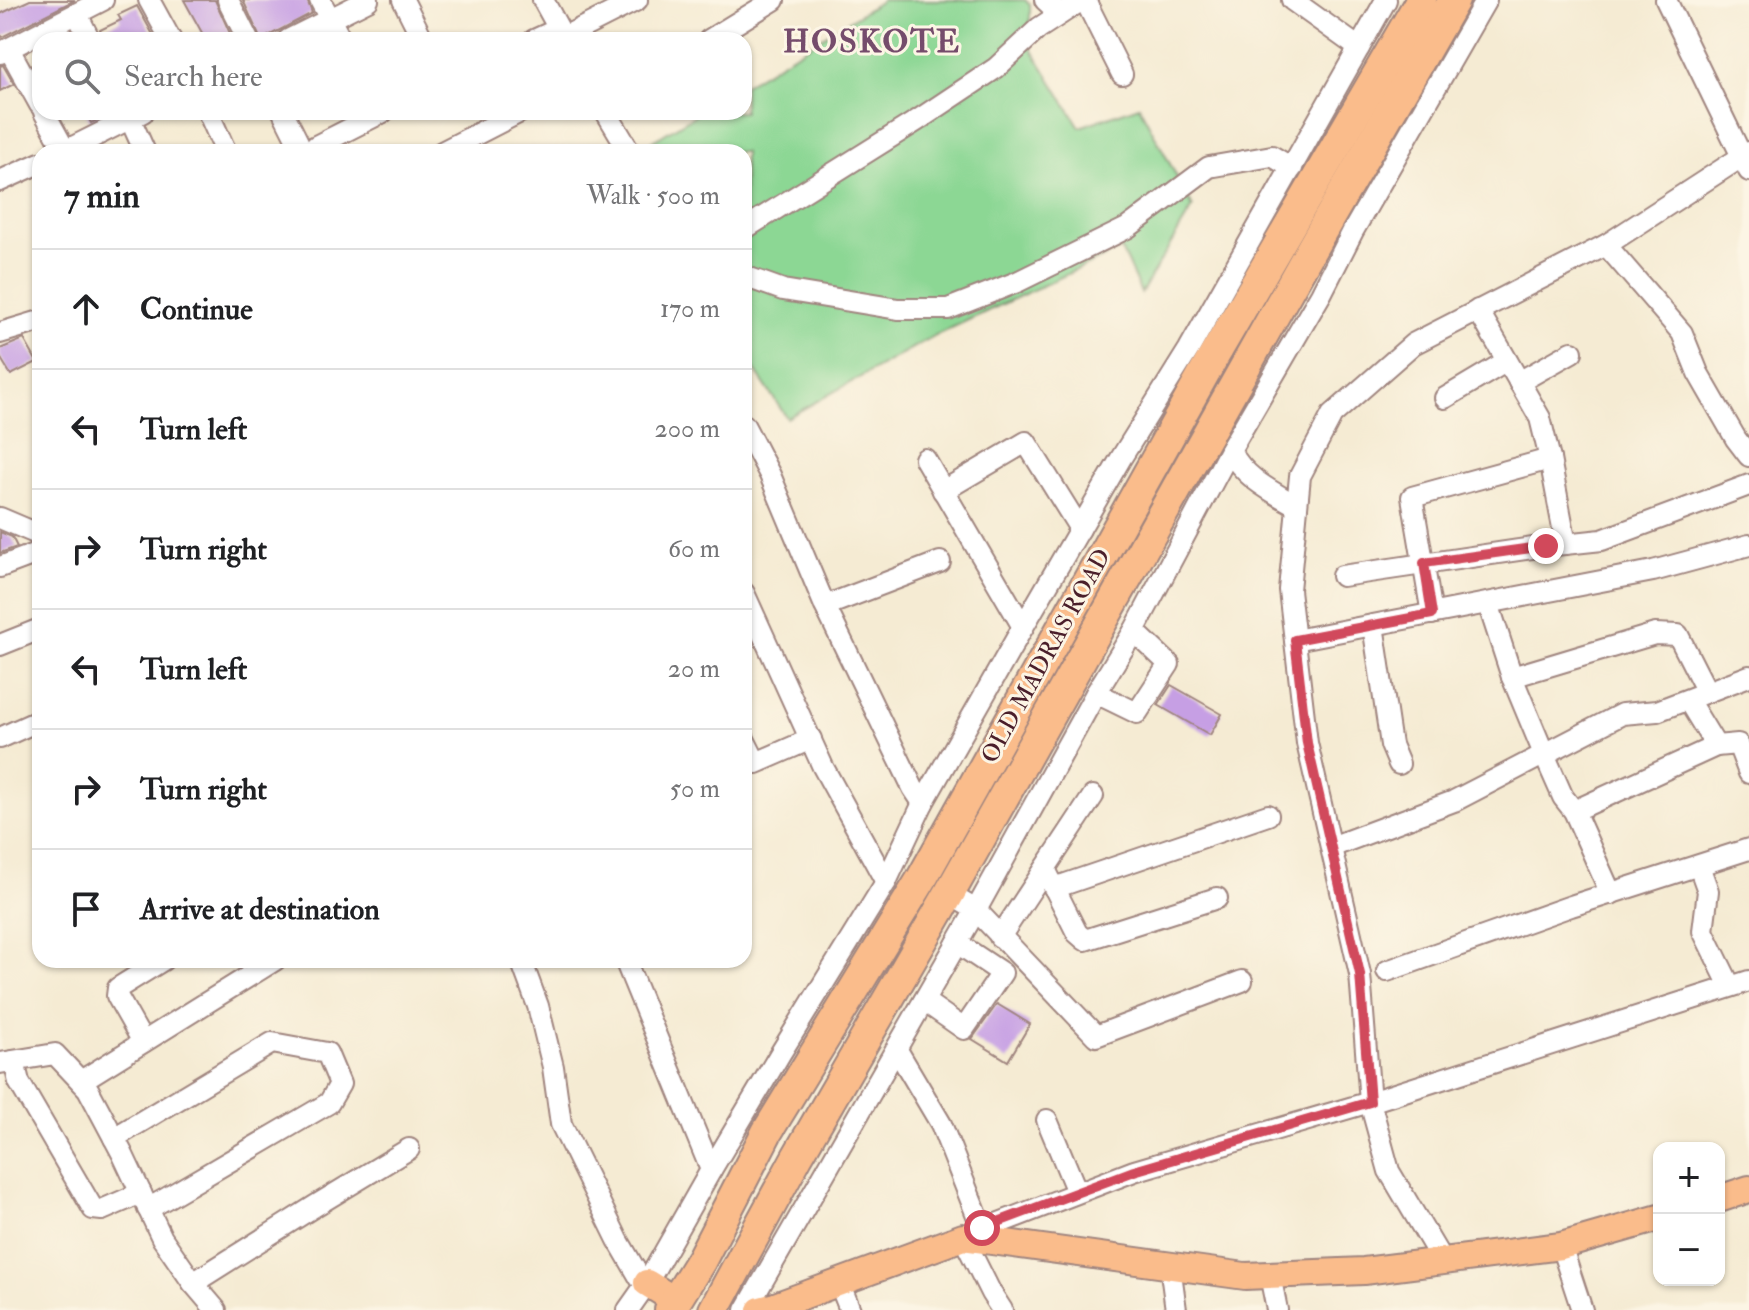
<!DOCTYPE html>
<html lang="en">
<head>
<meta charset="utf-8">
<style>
  body { margin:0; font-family:"IM FELL Double Pica",serif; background:#f2f2f2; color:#202124 }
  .controls { position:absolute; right:24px; bottom:24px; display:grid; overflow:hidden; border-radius:16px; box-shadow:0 2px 6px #0004 }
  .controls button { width:72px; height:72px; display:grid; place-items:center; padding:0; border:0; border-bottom:2px solid #e0e0e0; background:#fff; color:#202124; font:40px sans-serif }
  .stop { position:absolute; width:24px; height:24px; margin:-18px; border:6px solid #d1495b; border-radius:50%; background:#fff }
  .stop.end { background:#d1495b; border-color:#fff; box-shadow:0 2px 8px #0008 }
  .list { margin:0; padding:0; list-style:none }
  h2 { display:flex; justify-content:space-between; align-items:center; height:104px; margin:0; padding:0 32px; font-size:34px }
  h2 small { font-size:26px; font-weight:400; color:#757577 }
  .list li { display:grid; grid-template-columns:52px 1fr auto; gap:24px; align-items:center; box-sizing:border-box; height:120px; padding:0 32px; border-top:2px solid #e0e0e0 }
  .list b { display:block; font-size:30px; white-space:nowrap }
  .list em { font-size:26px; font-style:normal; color:#757577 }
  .icon { flex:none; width:44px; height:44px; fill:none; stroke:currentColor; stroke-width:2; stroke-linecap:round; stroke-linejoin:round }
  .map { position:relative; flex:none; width:1749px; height:1310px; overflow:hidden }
  .search { position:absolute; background:#fff; box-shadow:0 2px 6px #0004; left:32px; top:32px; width:720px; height:88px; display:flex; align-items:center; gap:20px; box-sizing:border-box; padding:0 28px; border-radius:24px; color:#757577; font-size:30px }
  .panel { position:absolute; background:#fff; box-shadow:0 2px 6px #0004; left:32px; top:144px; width:720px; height:824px; border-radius:24px }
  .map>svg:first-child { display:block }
  .green { fill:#8cd794; stroke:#6b7b60; stroke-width:2 }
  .building { fill:#c69fe4 }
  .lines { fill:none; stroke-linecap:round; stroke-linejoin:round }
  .minor-casing { stroke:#a0857f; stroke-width:24 }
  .major-casing { stroke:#a0857f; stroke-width:30 }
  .highway-casing { stroke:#a0857f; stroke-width:34 }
  .minor { stroke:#fff; stroke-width:20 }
  .major { stroke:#fabc8b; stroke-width:26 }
  .highway { stroke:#fabc8b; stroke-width:30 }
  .route { stroke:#d1495b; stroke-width:10 }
  .labels { text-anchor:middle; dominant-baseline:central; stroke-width:6; stroke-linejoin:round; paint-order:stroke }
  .street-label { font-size:24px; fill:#4a1f2b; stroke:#fcf5e5 }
  .district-label { font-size:32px; font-weight:bold; letter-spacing:2px; fill:#754c6c; stroke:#fcf5e5 }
</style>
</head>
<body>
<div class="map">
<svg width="1749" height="1310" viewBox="0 0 1749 1310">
  <rect width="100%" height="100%" fill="#fcf5e5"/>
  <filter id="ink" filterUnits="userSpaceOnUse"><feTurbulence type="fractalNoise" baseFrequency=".0125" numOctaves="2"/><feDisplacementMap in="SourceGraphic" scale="16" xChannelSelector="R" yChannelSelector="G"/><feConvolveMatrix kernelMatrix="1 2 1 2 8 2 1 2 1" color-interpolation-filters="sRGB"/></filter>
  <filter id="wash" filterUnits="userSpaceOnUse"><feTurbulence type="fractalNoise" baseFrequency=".006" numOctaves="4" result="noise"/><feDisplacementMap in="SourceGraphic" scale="32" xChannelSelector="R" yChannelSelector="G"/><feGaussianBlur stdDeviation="1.8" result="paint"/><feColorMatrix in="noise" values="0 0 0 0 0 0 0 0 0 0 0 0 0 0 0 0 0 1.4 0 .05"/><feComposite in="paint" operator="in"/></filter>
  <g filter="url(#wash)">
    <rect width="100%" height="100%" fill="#f5ebd3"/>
    <path class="green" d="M883,0H1025L1030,5V46L1080,127L1139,106L1193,207L1141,293L1121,249L934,336L787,418L744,354V152H645L642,148L700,112H744V85Z"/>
    <g id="blocks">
      <g class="building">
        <path d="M30,0H75L2,37L0,34V14Z"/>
        <path d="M184,0H215L233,40H206Z"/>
        <path d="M243,0H307L312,13L261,40Z"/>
        <path d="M137,6L156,40H103L100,30L121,20L118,15Z"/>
        <path d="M3,65L14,84L0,91V66Z"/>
        <path d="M85,112H114L91,123Z"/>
        <path d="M24,339L37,362L11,375L0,357V349Z"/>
        <path d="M0,532L12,537L17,547L0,553Z"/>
        <path d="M1171,685L1222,714L1210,735L1158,705Z"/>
        <path d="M997,1004L1030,1024L1008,1061L972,1039Z"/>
      </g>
    </g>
  </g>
  <g filter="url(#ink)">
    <use href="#blocks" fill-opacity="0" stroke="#a0857f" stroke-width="2"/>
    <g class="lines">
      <g class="minor-casing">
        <g id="minor">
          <path d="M149,0L171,40"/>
          <path d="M228,0L248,40"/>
          <path d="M320,0L341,40"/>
          <path d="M403,0L423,40"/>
          <path d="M543,0L565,40"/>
          <path d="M1045,0L1060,14"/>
          <path d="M1085,0L1122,74"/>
          <path d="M1292,0L1359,48"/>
          <path d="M1666,0L1749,171"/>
          <path d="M77,14L90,40"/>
          <path d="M564,37L637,0"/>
          <path d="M288,40L368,0"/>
          <path d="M534,40L558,29"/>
          <path d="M709,40L774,0"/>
          <path d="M9,49L40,105"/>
          <path d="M0,53L103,0"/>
          <path d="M44,112L66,152"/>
          <path d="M127,112L145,152"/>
          <path d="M208,112L226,152"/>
          <path d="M283,112L303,152"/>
          <path d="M606,112L630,152"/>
          <path d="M316,146L383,112"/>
          <path d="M63,152L143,112"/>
          <path d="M442,152L520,112"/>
          <path d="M0,181L40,163"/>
          <path d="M744,229L918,120L996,68L1039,28L1082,0"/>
          <path d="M1606,245L1682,333L1698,373L1736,439L1749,456"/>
          <path d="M744,276L783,290L898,309H948L1017,282L1127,228L1209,167L1272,156L1292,168"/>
          <path d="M1478,310L1540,418L1550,459L1566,544"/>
          <path d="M0,333L40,321"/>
          <path d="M1519,382L1572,352"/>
          <path d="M1445,398L1507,361"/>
          <path d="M744,425L770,475L825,606L913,788L923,803"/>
          <path d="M1230,450C1244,478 1271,491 1297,506"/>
          <path d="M925,459L1023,627"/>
          <path d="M943,491L1026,442L1080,529"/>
          <path d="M0,518L40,535"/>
          <path d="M0,567L40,552"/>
          <path d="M1342,576L1546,546L1602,540L1749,485"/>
          <path d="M744,593L823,767L886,882"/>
          <path d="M1488,603L1512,677L1544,754L1563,797L1574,811L1611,894"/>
          <path d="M825,606L940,562"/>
          <path d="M1432,614L1412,497L1550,459"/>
          <path d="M1373,625L1391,745L1399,764"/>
          <path d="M1295,640L1653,571L1749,545"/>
          <path d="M0,645L40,629"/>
          <path d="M1512,677L1655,634L1678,635L1707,692"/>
          <path d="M1096,693L1137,713L1169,664L1134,631"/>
          <path d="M1688,700L1716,746L1738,744L1749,773"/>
          <path d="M0,738L40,720"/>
          <path d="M744,739L756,763L811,739"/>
          <path d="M1574,811L1716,746"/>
          <path d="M1331,847L1454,801L1622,714L1657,711L1749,676"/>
          <path d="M1699,866L1708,891L1703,931L1730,986"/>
          <path d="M1045,869L1077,933L1085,940L1217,898"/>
          <path d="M1054,888L1268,815"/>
          <path d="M949,894L976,910L1096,1036L1242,981"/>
          <path d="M1000,937L1093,796"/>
          <path d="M521,960L538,1006L553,1067L561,1124L618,1240L640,1278L647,1283"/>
          <path d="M625,960L711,1170"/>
          <path d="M1387,971L1571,906L1749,849"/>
          <path d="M924,1001L964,1029L1002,973L957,943"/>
          <path d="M143,1042L117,996L118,988L163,960"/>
          <path d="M897,1050L941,1124L982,1228"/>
          <path d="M14,1061L19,1082L93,1209L102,1210L141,1193"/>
          <path d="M0,1063L55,1054L88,1089L122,1153L162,1238L193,1283L216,1310"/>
          <path d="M81,1081L275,960"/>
          <path d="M1047,1120L1077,1192"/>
          <path d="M114,1138L272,1043L327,1053L340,1084L329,1103L148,1209"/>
          <path d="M1561,1246L1582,1310"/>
          <path d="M1443,1262L1389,1171L1370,1102L1360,974L1307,743L1289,590L1300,476L1332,415L1413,344L1606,245L1749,152"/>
          <path d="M1170,1265L1176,1310"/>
          <path d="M1270,1275L1277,1310"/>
          <path d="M839,1282L850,1310"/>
          <path d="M193,1283L315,1206L409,1149"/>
          <path d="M628,1310L647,1283L711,1170L780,1054L886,882L923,803L1023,627L1121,458L1189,349L1386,0"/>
          <path d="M746,1310L976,910L1096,693L1134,631L1230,450L1321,294L1353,231L1486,0"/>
          <path d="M1002,1310L991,1293L963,1237L1134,1171L1370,1102L1749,981"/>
        </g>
      </g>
      <g class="major-casing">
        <g id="major">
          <path d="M1719,1199L1749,1189"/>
          <path d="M647,1283L676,1301"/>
          <path d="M760,1310L775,1306L963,1237L1245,1276L1364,1271L1561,1246L1659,1218"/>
        </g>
      </g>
      <g class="highway-casing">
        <g id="highway">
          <path d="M670,1310L701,1260L767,1132L921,880L1211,361L1421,0"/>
          <path d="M714,1310L797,1157L949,894L1313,246L1454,0"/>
        </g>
      </g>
      <use href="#minor" class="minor"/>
      <use href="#major" class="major"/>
      <use href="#highway" class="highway"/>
    </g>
  </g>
  <g class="lines" filter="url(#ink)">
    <path class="route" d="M982,1228L1134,1171L1370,1102L1360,974L1307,743L1295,640L1432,614L1424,563L1546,546"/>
  </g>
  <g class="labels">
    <g class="street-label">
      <text transform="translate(1046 656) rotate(-61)">OLD MADRAS ROAD</text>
    </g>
    <g class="district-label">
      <text x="872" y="42">HOSKOTE</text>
    </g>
  </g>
</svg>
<div class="controls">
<button>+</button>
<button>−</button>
</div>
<div class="stop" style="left:982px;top:1228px"></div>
<div class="stop end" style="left:1546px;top:546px"></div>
<div class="search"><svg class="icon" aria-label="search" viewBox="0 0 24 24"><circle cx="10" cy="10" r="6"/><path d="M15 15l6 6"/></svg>Search here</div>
<section class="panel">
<h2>7 min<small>Walk · 500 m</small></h2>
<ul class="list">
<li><svg class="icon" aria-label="ahead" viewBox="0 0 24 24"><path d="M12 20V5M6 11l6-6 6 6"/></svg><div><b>Continue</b></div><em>170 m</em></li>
<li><svg class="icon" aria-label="left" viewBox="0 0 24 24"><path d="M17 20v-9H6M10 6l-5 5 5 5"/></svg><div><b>Turn left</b></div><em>200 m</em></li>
<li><svg class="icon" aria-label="right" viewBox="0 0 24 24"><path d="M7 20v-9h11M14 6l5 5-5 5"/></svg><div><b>Turn right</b></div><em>60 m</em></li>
<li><svg class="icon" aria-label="left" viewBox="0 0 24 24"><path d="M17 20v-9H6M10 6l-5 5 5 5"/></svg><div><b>Turn left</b></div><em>20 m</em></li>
<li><svg class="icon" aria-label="right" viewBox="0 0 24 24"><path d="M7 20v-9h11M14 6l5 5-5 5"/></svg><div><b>Turn right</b></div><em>50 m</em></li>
<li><svg class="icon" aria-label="arrive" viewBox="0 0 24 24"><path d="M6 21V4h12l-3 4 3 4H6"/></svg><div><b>Arrive at destination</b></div></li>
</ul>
</section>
</div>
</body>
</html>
